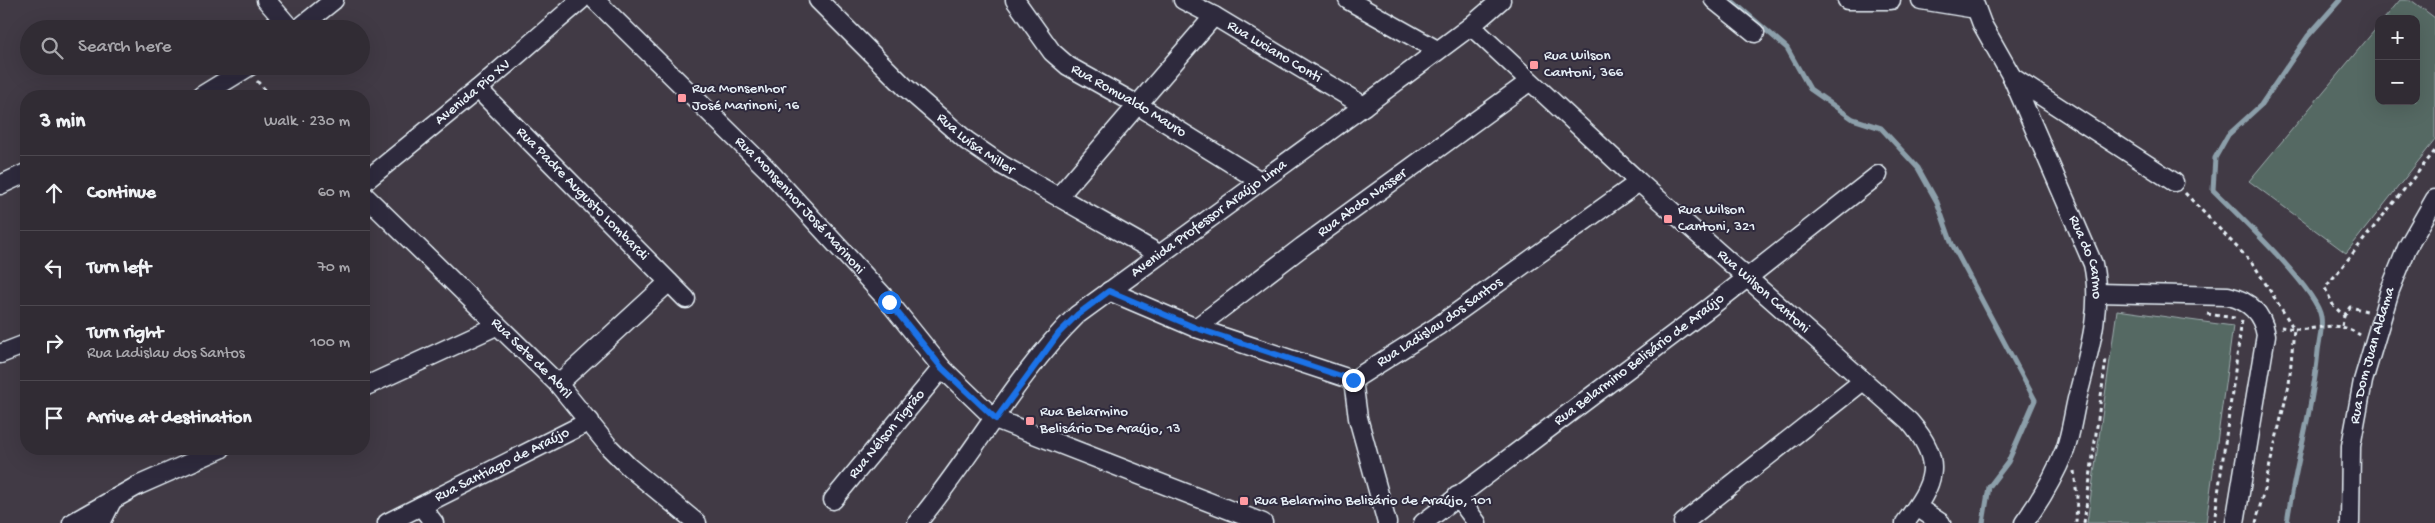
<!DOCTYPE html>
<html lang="en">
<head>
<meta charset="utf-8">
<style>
  body { margin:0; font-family:"Gochi Hand",sans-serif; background:#3d3840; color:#f1f3f6 }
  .controls { position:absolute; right:15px; top:15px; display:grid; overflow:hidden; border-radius:10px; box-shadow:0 5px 20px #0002 }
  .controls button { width:45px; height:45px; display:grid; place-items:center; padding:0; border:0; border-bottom:1px solid #4c484f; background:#312c34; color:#f1f3f6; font:25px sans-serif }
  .stop { position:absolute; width:15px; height:15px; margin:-11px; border:4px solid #1a73e8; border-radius:50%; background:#fff }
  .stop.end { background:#1a73e8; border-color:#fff; box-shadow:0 1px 5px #0008 }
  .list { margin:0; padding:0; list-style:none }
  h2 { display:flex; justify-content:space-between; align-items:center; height:65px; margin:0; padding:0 20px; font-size:21px }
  h2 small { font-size:16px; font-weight:400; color:#a8a7ac }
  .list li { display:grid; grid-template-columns:32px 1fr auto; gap:15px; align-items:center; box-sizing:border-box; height:75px; padding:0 20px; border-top:1px solid #4c484f }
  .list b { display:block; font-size:19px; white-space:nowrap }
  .list p { margin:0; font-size:16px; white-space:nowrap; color:#a8a7ac }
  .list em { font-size:16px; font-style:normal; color:#a8a7ac }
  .icon { flex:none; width:28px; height:28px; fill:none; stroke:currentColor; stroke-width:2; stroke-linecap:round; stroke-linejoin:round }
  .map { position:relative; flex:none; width:2435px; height:523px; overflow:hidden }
  .search { position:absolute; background:#312c34; box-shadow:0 5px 20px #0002; left:20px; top:20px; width:350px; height:55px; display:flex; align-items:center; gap:12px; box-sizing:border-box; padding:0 18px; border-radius:28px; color:#a8a7ac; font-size:19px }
  .panel { position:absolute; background:#312c34; box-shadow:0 5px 20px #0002; left:20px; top:90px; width:350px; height:365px; border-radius:20px }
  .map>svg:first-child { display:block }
  .green { fill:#546963; stroke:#9eadae }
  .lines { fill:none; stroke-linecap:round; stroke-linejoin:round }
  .stream { stroke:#8c9faa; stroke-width:5 }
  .minor-casing { stroke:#e8f1f8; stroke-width:21 }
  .path { stroke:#e8f1f8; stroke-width:3; stroke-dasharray:4 4; stroke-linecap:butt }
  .minor { stroke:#2f2a3d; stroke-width:18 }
  .route { stroke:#1a73e8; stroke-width:6 }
  .poi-dot { fill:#ff9aa2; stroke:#2f2a3d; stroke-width:2 }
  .labels { text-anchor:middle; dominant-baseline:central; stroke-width:4; stroke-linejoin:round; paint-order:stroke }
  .street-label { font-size:15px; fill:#e8f1f8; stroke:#2f2a3d }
  .poi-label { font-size:15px; fill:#e8f1f8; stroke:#2f2a3d; text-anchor:start }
</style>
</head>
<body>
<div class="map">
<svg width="2435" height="523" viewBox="0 0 2435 523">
  <rect width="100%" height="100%" fill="#413a45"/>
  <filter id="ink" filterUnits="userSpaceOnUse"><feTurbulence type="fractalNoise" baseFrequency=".02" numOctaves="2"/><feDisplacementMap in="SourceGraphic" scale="10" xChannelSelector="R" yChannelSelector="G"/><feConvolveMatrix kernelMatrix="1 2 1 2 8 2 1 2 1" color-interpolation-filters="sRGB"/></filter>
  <g filter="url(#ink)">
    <g class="green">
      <path d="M2400,0H2411L2435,18V140L2346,253L2249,181L2379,25V101H2416V19H2384Z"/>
      <path d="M2117,310L2233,326L2206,523H2087Z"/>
    </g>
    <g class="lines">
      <g class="stream">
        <path d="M1731,0L1787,48L1810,89L1853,119L1881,128L1918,168L1937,202L1952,244L2035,400L2008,462L1989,487L1983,523"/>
        <path d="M2287,523C2295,465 2313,409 2318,351C2319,341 2323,327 2321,317C2317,289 2236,213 2213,190L2215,158L2228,135L2261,105L2308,36L2340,0"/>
      </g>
      <g class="minor-casing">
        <g id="minor">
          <path d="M266,0L291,29"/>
          <path id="s1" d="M595,0L767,169L889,302L942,368L995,419L1263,523"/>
          <path id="s2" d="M818,0L905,87L967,141L1002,165L1159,254"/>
          <path id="s3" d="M1015,0L1052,52L1068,66L1136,104L1260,181"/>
          <path id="s4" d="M1183,0L1214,16L1364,106"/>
          <path d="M1348,0L1437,50"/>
          <path d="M1714,0L1755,33"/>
          <path d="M1847,0H1891"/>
          <path d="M1921,0L1976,9"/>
          <path id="s5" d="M1973,0L1982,24L2012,77L2093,264C2103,309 2088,355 2077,399C2073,416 2071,434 2065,450C2054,477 2040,501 2024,523"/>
          <path id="s6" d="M1471,26L1639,182L1909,421C1945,462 1935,483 1905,523"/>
          <path d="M298,29L334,0"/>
          <path d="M2012,77L2174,182"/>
          <path id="s7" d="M478,89L686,299"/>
          <path d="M201,96L250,66"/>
          <path id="s8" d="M364,182L478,89L581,0"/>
          <path d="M0,185L26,173"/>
          <path id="s9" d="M364,195L558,384L610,448L629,467L697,523"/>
          <path d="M1059,196L1214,16"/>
          <path id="s10" d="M1109,291L1196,328L1353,380L1438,326L1639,182"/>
          <path d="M2097,293L2228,296C2250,301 2262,313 2266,335L2235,523"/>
          <path id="s11" d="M1196,328L1302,247L1529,82"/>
          <path d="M0,354L26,344"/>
          <path d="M1353,380L1358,418L1387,523"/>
          <path d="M558,384L669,282"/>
          <path d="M364,387L496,326"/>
          <path d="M1457,496L1477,523"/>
          <path id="s12" d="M833,500L942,368"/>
          <path d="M421,506L434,523"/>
          <path d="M1917,507L1941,523"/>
          <path d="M72,523L137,486L221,449"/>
          <path d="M101,523L113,499"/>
          <path id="s13" d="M387,523L590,421"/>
          <path id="s14" d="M917,523C973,456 1015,376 1077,315L1364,106L1471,26L1501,0"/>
          <path id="s15" d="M1423,523L1710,307L1878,175"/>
          <path d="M1683,523L1863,381"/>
          <path id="s16" d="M2350,523L2351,446L2363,381L2390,290L2407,248L2435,199"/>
        </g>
      </g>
      <g class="path">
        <path d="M257,81L271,96"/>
        <path d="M2185,193L2254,265L2294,329C2322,331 2333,318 2360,335"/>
        <path d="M2207,314L2235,318"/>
        <path d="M2344,316L2350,307L2367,311"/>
        <path d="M2342,326L2344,316L2333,305L2325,288L2435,151"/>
        <path d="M2074,471L2077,496L2076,523"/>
        <path d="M2084,523L2106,359"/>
        <path d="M2214,523L2242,320"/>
        <path d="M2256,523L2289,385L2294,329L2281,327"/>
      </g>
      <use href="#minor" class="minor"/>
    </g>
  </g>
  <g class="lines" filter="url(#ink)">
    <path class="route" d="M889,302L942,368L996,419L1059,333L1077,315L1109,291L1196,328L1353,380"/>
  </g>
  <g class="poi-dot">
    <rect x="1529" y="60" width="10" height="10" rx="2.5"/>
    <rect x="677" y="93" width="10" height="10" rx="2.5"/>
    <rect x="1663" y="214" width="10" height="10" rx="2.5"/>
    <rect x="1025" y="416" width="10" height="10" rx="2.5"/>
    <rect x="1239" y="496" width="10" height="10" rx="2.5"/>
  </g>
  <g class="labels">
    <g class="street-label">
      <text stroke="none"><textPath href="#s4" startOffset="105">Rua Luciano Conti</textPath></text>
      <text stroke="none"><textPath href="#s8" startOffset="141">Avenida Pio XV</textPath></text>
      <text stroke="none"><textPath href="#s3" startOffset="155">Rua Romualdo Mauro</textPath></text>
      <text stroke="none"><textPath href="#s2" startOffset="214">Rua Luísa Miller</textPath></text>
      <text stroke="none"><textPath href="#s7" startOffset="148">Rua Padre Augusto Lombardi</textPath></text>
      <text stroke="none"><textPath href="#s11" startOffset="208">Rua Abdo Nasser</textPath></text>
      <text stroke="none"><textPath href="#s1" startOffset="290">Rua Monsenhor José Marinoni</textPath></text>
      <text stroke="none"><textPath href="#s14" startOffset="426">Avenida Professor Araújo Lima</textPath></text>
      <text stroke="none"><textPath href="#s5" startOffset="282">Rua do Carmo</textPath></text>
      <text stroke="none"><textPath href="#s6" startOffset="395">Rua Wilson Cantoni</textPath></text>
      <text stroke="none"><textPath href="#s10" startOffset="364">Rua Ladislau dos Santos</textPath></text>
      <text stroke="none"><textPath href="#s16" startOffset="170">Rua Dom Juan Aldama</textPath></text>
      <text stroke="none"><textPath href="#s9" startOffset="234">Rua Sete de Abril</textPath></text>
      <text stroke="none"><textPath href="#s15" startOffset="271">Rua Belarmino Belisário de Araújo</textPath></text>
      <text stroke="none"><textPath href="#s12" startOffset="85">Rua Nélson Tigrão</textPath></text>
      <text stroke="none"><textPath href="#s13" startOffset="129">Rua Santiago de Araújo</textPath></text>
    </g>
    <g class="poi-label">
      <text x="1544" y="56">Rua Wilson<tspan x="1544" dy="17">Cantoni, 366</tspan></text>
      <text x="692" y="89">Rua Monsenhor<tspan x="692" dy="17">José Marinoni, 16</tspan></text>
      <text x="1678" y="210">Rua Wilson<tspan x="1678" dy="17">Cantoni, 321</tspan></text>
      <text x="1040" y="412">Rua Belarmino<tspan x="1040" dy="17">Belisário De Araújo, 13</tspan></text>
      <text x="1254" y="501">Rua Belarmino Belisário de Araújo, 101</text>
    </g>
  </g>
</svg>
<div class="controls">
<button>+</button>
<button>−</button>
</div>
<div class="stop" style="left:889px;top:302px"></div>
<div class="stop end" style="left:1353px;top:380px"></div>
<div class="search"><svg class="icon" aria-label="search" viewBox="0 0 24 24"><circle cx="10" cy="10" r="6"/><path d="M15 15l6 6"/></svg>Search here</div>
<section class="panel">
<h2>3 min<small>Walk · 230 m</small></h2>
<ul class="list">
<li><svg class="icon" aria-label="ahead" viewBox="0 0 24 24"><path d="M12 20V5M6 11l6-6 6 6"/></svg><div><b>Continue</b></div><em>60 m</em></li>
<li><svg class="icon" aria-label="left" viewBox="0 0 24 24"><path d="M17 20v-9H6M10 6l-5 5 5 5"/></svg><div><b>Turn left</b></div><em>70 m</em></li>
<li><svg class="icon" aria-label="right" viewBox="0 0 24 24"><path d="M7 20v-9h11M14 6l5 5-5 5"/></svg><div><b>Turn right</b><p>Rua Ladislau dos Santos</p></div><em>100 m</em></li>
<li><svg class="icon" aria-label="arrive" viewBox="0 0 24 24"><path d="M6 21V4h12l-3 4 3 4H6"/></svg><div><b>Arrive at destination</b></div></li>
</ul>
</section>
</div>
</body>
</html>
